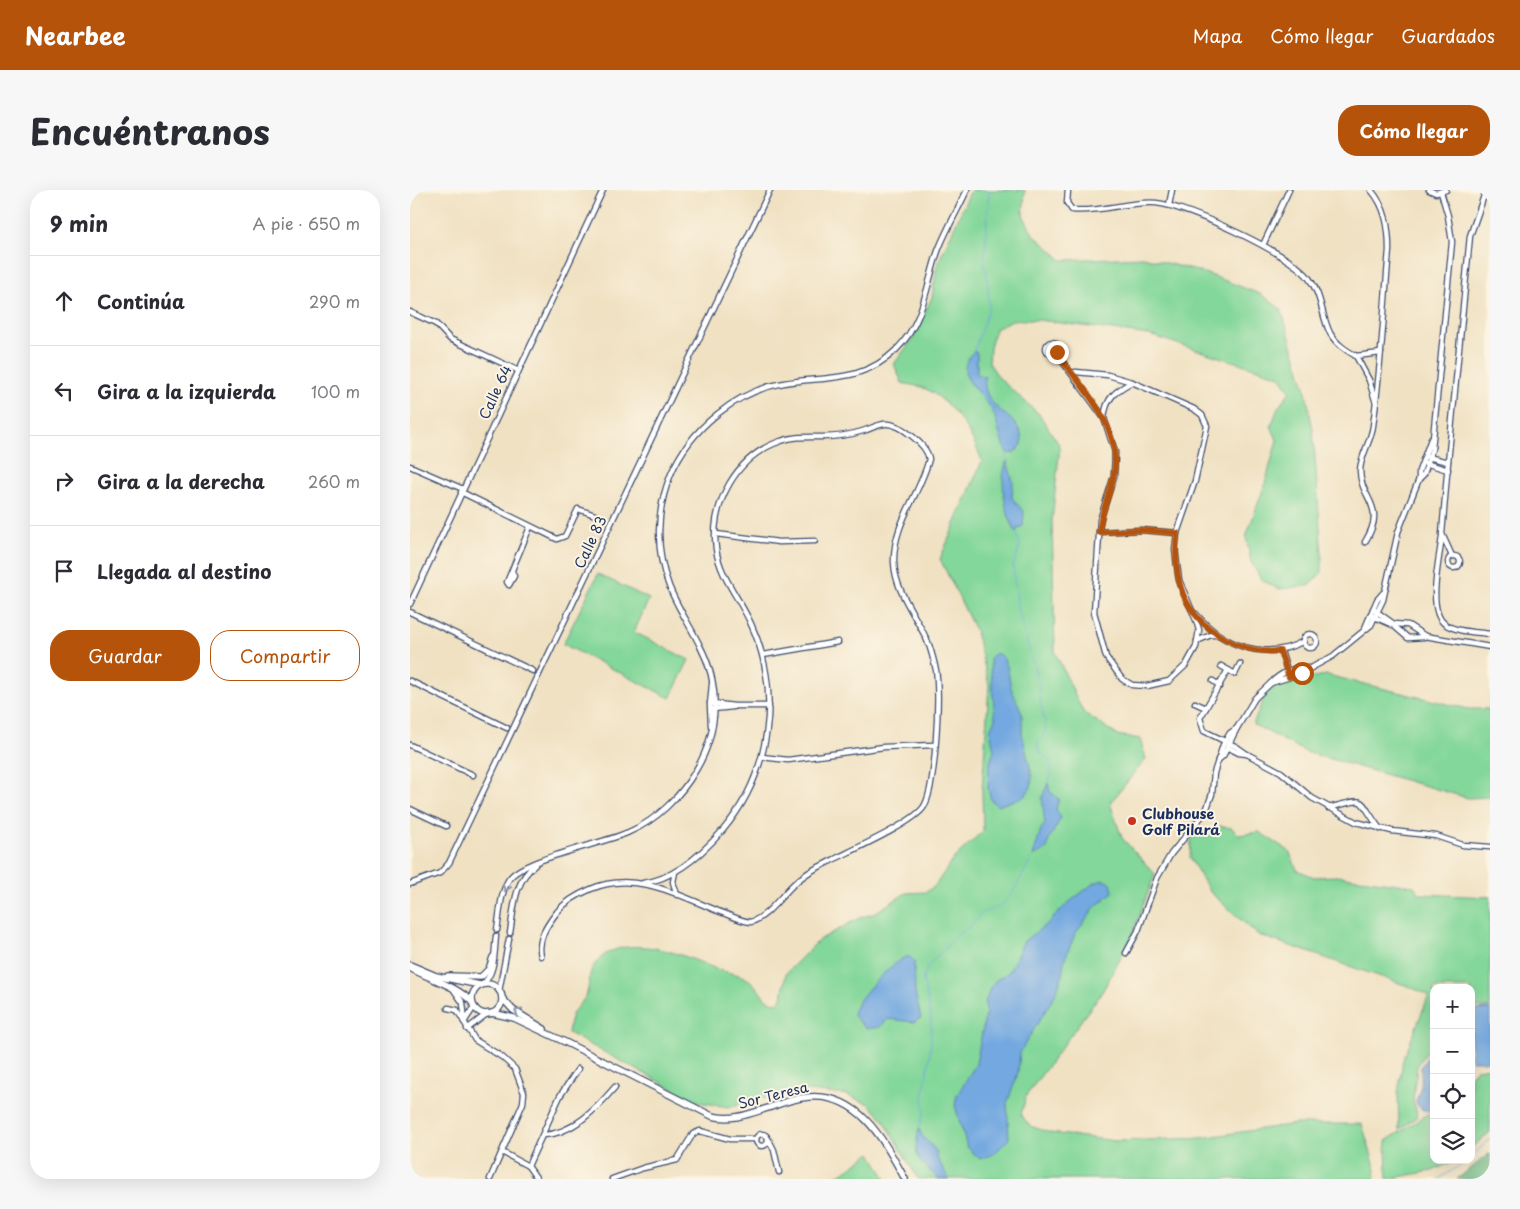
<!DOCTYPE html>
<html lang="es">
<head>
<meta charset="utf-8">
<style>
  body { margin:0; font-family:"Playpen Sans",sans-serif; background:#f7f7f7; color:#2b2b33 }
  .controls { position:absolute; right:15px; bottom:15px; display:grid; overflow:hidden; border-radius:10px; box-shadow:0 5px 20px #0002 }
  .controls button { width:45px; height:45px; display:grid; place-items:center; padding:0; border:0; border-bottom:1px solid #e1e1e2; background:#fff; color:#2b2b33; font:25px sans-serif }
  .stop { position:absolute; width:15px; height:15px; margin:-11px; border:4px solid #b45309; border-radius:50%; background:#fff }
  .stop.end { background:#b45309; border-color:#fff; box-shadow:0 1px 5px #0008 }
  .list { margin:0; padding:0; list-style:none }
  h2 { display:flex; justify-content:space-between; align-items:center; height:65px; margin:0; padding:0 20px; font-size:21px }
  h2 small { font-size:16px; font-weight:400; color:#7c7c81 }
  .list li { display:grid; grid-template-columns:32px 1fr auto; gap:15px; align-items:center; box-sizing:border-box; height:90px; padding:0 20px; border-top:1px solid #e1e1e2 }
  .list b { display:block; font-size:19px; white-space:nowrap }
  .list em { font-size:16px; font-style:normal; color:#7c7c81 }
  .actions { display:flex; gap:10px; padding:15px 20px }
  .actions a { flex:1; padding:11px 0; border:1px solid #b45309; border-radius:20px; text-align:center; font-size:18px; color:#b45309 }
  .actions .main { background:#b45309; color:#fff }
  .icon { flex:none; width:28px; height:28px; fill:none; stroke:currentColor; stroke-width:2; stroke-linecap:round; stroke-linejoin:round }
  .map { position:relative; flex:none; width:1080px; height:989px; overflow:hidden; border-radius:20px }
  header { display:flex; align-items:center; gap:30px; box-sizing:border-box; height:70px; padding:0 25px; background:#b45309; color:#fff }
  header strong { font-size:24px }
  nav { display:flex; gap:28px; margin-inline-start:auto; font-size:18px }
  .intro { display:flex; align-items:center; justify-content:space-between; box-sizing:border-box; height:120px; padding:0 30px }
  h1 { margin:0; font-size:35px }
  .button { padding:12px 22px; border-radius:20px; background:#b45309; color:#fff; font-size:18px; font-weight:700 }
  main { display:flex; gap:30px; padding:0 30px }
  aside { flex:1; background:#fff; border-radius:20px; box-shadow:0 5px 20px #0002 }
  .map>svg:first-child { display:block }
  .green { fill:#83d79a; stroke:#4f837c }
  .forest { fill:#6ab882; stroke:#427470 }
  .water { fill:#73a8e0; stroke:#476c9f }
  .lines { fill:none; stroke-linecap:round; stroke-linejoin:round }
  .stream { stroke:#73a8e0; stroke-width:1 }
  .street-casing { stroke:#3b4a6d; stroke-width:7 }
  .secondary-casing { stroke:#3b4a6d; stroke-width:8 }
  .street { stroke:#fff; stroke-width:4.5 }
  .secondary { stroke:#fff; stroke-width:5.5 }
  .oneway { stroke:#8d97ae }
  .route { stroke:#b45309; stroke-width:6 }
  .poi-dot { fill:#c8321e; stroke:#fcf5e5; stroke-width:2 }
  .labels { text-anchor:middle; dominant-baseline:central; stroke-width:4; stroke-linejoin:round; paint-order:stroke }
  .street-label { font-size:14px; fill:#1b2f5e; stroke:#fcf5e5 }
  .poi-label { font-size:14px; font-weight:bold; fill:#1b2f5e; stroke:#fcf5e5; text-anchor:start }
</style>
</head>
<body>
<header>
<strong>Nearbee</strong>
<nav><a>Mapa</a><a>Cómo llegar</a><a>Guardados</a></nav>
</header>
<div class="intro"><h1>Encuéntranos</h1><a class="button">Cómo llegar</a></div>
<main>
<aside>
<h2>9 min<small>A pie · 650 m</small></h2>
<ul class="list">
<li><svg class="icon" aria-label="ahead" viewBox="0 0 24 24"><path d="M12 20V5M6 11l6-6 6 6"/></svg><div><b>Continúa</b></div><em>290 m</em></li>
<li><svg class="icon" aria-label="left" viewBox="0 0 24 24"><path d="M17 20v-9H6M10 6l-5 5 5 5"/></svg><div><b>Gira a la izquierda</b></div><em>100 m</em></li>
<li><svg class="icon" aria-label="right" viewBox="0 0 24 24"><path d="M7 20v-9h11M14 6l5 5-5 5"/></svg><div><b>Gira a la derecha</b></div><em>260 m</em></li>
<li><svg class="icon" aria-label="arrive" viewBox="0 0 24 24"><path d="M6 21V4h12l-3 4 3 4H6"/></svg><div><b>Llegada al destino</b></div></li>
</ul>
<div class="actions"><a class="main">Guardar</a><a>Compartir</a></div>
</aside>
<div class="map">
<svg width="1080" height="989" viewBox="0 0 1080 989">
  <rect width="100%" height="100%" fill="#fcf5e5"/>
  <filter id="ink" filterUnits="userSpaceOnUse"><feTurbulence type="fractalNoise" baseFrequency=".02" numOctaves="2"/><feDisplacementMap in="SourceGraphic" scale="10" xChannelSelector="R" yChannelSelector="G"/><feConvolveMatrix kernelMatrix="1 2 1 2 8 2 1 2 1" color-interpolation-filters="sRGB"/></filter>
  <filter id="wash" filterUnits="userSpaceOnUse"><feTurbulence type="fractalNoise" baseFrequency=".0096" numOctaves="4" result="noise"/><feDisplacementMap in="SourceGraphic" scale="20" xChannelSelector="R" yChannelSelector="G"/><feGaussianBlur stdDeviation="1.12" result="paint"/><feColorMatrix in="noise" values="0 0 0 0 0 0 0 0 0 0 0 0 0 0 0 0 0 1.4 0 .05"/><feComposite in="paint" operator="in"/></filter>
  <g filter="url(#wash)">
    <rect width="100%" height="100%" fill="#f0e1c2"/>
    <g class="green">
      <path d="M561,0H615L613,25L623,44L652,70L733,67L795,83L850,104L871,119L895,197L903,240L912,365V382L899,396L868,399L851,389L841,372L836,347L855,294L867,250L861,236L868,218L880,201L870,186L739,145L629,130H602L585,139L580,158L579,173L590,189L629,224L650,256L642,330L645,462L673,522L707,545L730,549L736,569L700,613L712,648L745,684L719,753L692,802L616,906L611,925L620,936L641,943L706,951L791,948L885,934H952L966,980L964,989H508L473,929L459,914L437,905L389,900L318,917L288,912L158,843C159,836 160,828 164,821C168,815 174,811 177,803C180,793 178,783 185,774C212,739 275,765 306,779C316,783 329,783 339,790C350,797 352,812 367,813L372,808L376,783L409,750L451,727L463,724L496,703L516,702L524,697L545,667L573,641L572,600L579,495L566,442L530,369L572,271C562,244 545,215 518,200C511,196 500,195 492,193L484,174L504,147L522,107L527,75Z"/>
      <path d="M188,384L239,409L224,442L279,470L260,508L153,454Z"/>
      <path d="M917,485L1058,519H1080V607L1058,608L896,562L843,534C847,526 850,516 854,508C865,490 898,488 917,485Z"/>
      <path d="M810,636L822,638L829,645L849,642L879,661L887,680L904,687L926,686L1004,696L1010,704L1080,707V818L1061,817V798H1024V852L1007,876L1003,910L1008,926L989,940L988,903L993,870L1019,805L995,795L848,745L800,702L780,668L781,649Z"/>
      <path d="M1080,877V942L1061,958V886L1066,879Z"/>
      <path d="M1024,920V970H1047L1022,981L977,989L976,951Z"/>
      <path d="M461,963L476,989H417L431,984Z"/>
    </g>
    <path class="forest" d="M1080,963V989H1047L1079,964Z"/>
    <g class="water">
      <path d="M564,161L567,163V184L575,187C571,224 615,223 612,255L604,263H597C589,250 588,232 582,220C571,201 540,185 564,161Z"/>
      <path d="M597,271L603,292L602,308L614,322L613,336L608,338L606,343C596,326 588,290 597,271Z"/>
      <path d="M585,463L592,466L597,476L601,498L612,523V544L622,586L621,597L615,606L588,616L581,610L578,599L579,575L584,561L580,540L585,529L580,469Z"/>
      <path d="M638,593L640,602L649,609L646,619L651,628L639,649L637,659L623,666L631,639L635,634L632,608Z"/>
      <path d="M693,690L701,693L703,702L685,717L665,744L654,771L652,786L645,805L610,862L608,883L597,913L599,949L584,964L570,969L557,957L545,915L547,905L566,874L576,822L575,813L580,798L586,790L599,782L614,751L637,734L657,714L684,693Z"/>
      <path d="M496,767H500L504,771L505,803L511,828L504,832L478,829L470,837L456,839L443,825C443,811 482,772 496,767Z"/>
      <path d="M1080,819V871H1061V820Z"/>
      <path d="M1024,857V920C1015,922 1009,920 1006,911L1011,896V877Z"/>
      <path d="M509,938C512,951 521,952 527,963L526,966L539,989H528C506,966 503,970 509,938Z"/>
    </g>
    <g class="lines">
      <g class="stream">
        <path d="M564,161L579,118L577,83L574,78L579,0"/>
        <path d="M597,263V271"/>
        <path d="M606,343L610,355L603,376L608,420L630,499C627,513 637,527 635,542C634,548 627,550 628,556C628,563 635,567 640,571L642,584L638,593"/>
        <path d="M509,938L514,923L513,905L519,872L521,849V829L513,788L518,776L547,745L560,736L572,723L591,716L601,705L623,666"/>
        <path d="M1061,967L1080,949"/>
        <path d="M1029,989L1058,970"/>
      </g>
    </g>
  </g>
  <g filter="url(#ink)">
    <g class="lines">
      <g class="street-casing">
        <g id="street">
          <path d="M658,0L657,13L662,20C690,23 718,11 746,13C777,16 879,63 898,87C912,104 911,125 920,143C926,154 936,160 946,166L971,163"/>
          <path d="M1019,0L1026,3L1036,0"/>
          <path d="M759,15L762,0"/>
          <path d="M853,55L879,0"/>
          <path d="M0,122L26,134L40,149L107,180"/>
          <circle cx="642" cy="158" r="6"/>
          <path d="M646,163L694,228L705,262L704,286L690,330L684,422L696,467L712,489L722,495L737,496L759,491L776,475L786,457L789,440L786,430L769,390L765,360L767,343L785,291L797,236L792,225L784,219L722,192L698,185L666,182L661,183"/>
          <path d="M946,166L959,190L965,210"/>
          <path d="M694,228C696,208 705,201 722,192"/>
          <path d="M1018,267L1038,272"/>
          <path d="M1015,273L1038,280"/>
          <path d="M0,276L53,299"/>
          <path d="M1009,289V281L1021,249"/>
          <path d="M51,302L147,349L155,346L168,319L185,325"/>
          <path d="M689,342L731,340L767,343"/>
          <path d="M306,344L369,352L405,351"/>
          <path d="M1032,346C1030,367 1016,421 1035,434C1046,442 1067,442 1080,444"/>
          <path d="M955,352C978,315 950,310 950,280C951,265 961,251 963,236C971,177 974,118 979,60C979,38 976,17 961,0"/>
          <circle cx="1044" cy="372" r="6"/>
          <path d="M1042,366L1032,344L1038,272L1060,46L1076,0"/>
          <path d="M102,381L104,386L99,395L97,392L120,337"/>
          <path d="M0,414L193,0"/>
          <path d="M963,419L984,434L998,435L1015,446L1080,457"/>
          <path d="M0,422L123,481"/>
          <path d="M786,424C813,456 855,472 894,451"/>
          <path d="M960,425L983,435L998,448L1014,447"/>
          <path d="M955,438L967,410L973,403"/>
          <circle cx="900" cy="451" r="7"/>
          <path d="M787,451L801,445H808"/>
          <path d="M871,461L878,484"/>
          <path d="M353,465L428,452"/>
          <path d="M811,476L818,480L790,528L794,541L827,557L837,564L871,582L902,608L946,632L982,641L1026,646L1053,655L1080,657"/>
          <path d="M898,478C885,476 870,483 861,493L892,483L923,466L961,435L973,410L988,342L1009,289L1014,284L1022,259L1042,52L1038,26L1031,2"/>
          <path d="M818,480L825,484L830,474"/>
          <path d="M0,491L97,538"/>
          <path d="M803,491L810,496"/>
          <path d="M300,513L324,516H359"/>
          <path d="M785,513L796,518"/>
          <path d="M303,519L323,517"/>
          <path d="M301,536L300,515L302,494"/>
          <path d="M0,555L63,585"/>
          <path d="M817,557L829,563L837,564"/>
          <path d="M352,567L378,570L474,557L524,555"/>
          <path d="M808,570L813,566L827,538"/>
          <path d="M918,618C960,608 945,605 970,639"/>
          <path d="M0,619L36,636"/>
          <path d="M265,682L263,692L267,705"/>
          <path d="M0,694L30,683L39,673L360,0"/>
          <path d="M87,740C90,724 90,703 99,689C112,669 193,654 219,642C247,630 271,606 286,580C309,541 311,496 290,456C280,435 267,417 259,396C245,360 246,320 261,284C280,239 326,201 374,193C416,186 452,193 486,160C514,133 516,96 528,61C536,40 548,20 557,0"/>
          <path d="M100,743C104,718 104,691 125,675"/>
          <path d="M716,763L728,741L747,688L761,664L796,621L802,604L804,583L813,555L820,543L827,538L845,508L861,493"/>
          <path d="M131,766C127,749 137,735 147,722C156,711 169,704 181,699C224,680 269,705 308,721C319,725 330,731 341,732C359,726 371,705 386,692C393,686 402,680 411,676C433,664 499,636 513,618C526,601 530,504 526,480C524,472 522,463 519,455C508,427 485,403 484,372C483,333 510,305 519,269C517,255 489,232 474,234C467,235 460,239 453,241C440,245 426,247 412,247C398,247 384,246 371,251C326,266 300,314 306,359C310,387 330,409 341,434C372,502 361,583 313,640C293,663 265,689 233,693"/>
          <path d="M72,795C86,783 84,762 86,746"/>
          <path d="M44,800L53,813L55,831"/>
          <path d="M89,801L99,749"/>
          <path d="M38,818L47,820L65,850L92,867L105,879L114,903L113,913L80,989"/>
          <path d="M54,832L64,817"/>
          <path d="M57,839L78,823"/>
          <circle cx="352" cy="950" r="6"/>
          <path d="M133,945C163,944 187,918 205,897"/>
          <path d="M359,950L364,960L369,982"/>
          <path d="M92,962L118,976L127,989"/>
          <path d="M118,976L150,906L168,879"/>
          <path d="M202,989L233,978L267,970L283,944L290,941L320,949H346"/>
        </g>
      </g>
      <g class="secondary-casing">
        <g id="secondary">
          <path d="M0,775L26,786L70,795"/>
          <path d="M0,778C22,790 45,795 62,812"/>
          <path d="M38,786L71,787L79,779L83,767"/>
          <circle cx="77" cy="809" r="15"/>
          <path d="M92,808L103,820L134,839"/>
          <path d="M82,823L104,828L155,852L302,926C322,931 339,924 358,918C371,913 385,908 399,907C450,903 474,951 495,989"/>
        </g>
      </g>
      <use href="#street" class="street"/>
      <use href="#secondary" class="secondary"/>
    </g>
    <defs><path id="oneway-chevron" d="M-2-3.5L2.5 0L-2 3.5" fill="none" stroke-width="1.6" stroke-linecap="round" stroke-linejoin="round" transform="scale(1.25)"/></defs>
    <g class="oneway">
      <use href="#oneway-chevron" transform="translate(96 698) rotate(110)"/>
      <use href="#oneway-chevron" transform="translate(108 822) rotate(-148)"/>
    </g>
  </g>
  <g class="lines" filter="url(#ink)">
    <path class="route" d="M647,162L646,163C672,197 712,236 704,283C701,303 691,322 689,342L731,340L767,343C765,364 765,384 773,404C788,440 831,465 870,461L879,487L892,483"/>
  </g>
  <circle class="poi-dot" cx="722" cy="631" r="5"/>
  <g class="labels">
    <g class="street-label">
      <text transform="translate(85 202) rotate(-65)">Calle 64</text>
      <text transform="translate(180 352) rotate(-65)">Calle 83</text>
      <text transform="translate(363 905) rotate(-14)">Sor Teresa</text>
    </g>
    <g class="poi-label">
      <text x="732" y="623">Clubhouse<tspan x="732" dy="16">Golf Pilará</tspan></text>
    </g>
  </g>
</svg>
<div class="controls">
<button>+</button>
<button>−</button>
<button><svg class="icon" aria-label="locate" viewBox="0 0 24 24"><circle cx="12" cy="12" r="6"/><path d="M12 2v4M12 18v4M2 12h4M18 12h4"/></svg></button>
<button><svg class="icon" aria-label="layers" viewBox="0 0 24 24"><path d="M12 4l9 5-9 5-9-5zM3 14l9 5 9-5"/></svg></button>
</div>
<div class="stop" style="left:892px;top:483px"></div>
<div class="stop end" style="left:647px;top:162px"></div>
</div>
</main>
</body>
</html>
